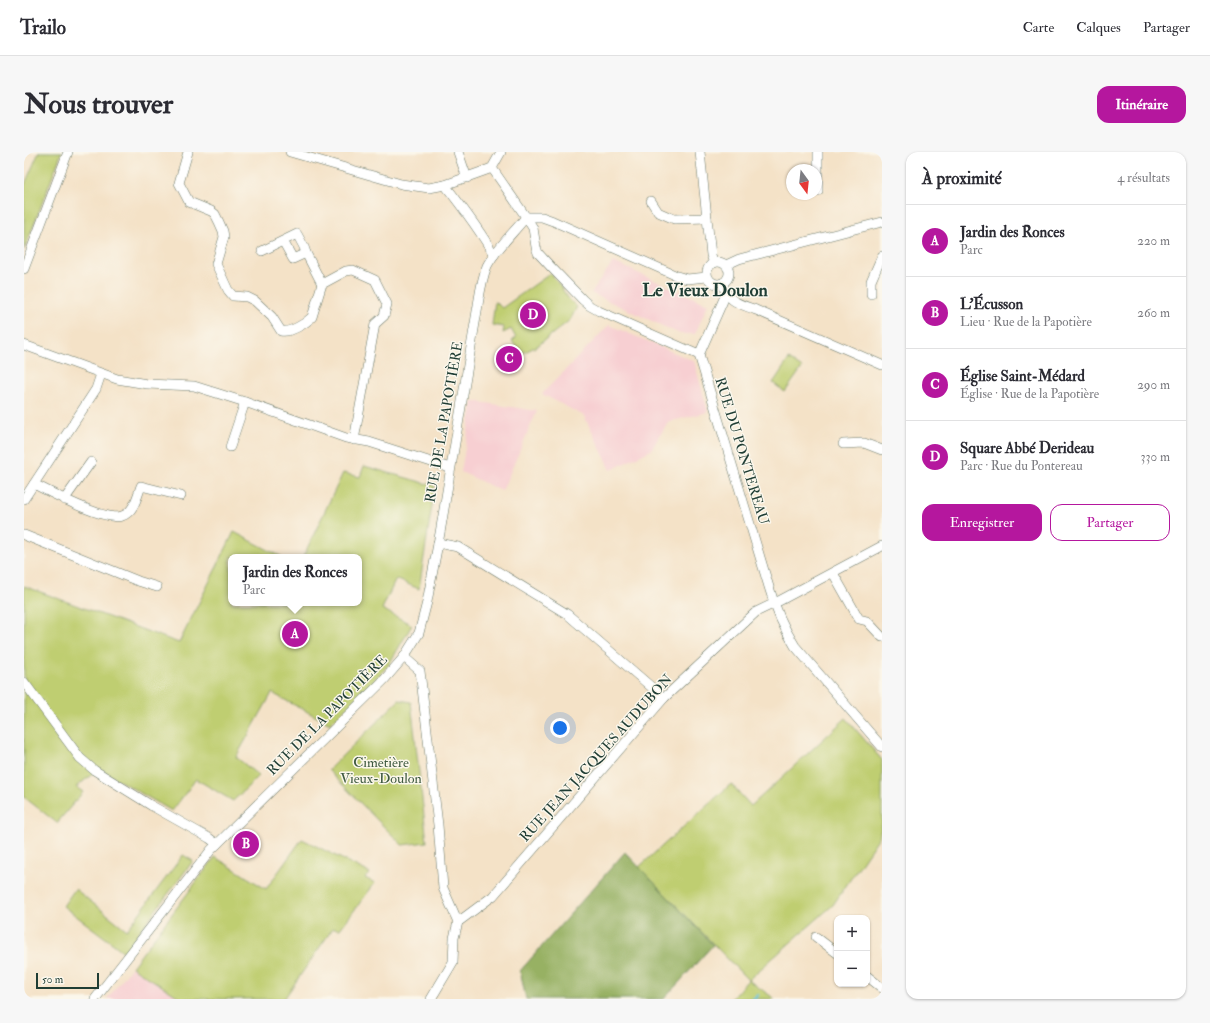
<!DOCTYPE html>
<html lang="fr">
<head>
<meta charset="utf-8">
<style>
  body { margin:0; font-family:"IM FELL Double Pica",serif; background:#f7f7f7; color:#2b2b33 }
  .controls { position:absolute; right:12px; bottom:12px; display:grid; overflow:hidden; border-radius:8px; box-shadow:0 1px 3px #0004 }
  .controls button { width:36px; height:36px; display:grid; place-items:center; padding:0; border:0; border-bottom:1px solid #e1e1e2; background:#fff; color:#2b2b33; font:20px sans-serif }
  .compass { position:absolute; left:762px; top:12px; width:36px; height:36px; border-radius:50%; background:#fff; box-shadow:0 1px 3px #0004; rotate:165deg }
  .scale { position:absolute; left:12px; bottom:10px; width:63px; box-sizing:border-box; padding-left:4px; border:2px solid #1f3d34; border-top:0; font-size:11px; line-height:14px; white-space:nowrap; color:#1f3d34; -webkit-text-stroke:3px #fbf7ec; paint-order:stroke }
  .you { position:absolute; left:536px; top:576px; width:14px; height:14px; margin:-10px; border:3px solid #fff; border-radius:50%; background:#1a73e8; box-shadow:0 0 0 6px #1a73e833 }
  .badge { display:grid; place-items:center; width:26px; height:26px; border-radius:50%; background:#b5179e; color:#fff; font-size:13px; font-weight:700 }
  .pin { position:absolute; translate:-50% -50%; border:2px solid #fff; box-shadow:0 1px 4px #0006 }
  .popup { position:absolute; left:204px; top:402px; width:134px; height:52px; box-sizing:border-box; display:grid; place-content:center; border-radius:8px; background:#fff; filter:drop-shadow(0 1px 3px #0005); font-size:13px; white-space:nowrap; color:#7c7c81 }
  .popup b { font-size:15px; color:#2b2b33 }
  .popup::after { content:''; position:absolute; left:50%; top:100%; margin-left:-8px; border:8px solid transparent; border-top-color:#fff }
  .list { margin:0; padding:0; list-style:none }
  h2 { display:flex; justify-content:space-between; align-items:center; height:52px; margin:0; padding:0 16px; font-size:17px }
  h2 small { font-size:13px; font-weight:400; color:#7c7c81 }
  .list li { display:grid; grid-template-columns:26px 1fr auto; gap:12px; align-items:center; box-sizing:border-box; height:72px; padding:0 16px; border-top:1px solid #e1e1e2 }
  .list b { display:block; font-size:15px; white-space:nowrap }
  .list p { margin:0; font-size:13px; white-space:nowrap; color:#7c7c81 }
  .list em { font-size:13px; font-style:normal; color:#7c7c81 }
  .actions { display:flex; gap:8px; padding:12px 16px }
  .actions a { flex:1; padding:9px 0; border:1px solid #b5179e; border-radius:12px; text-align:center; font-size:14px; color:#b5179e }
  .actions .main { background:#b5179e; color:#fff }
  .map { position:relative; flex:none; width:858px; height:847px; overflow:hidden; border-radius:12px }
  header { display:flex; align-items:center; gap:24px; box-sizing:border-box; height:56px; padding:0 20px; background:#fff; border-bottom:1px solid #e1e1e2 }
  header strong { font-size:19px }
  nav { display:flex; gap:22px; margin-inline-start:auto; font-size:14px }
  .intro { display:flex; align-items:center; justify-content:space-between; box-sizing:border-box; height:96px; padding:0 24px }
  h1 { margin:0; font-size:28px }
  .button { padding:10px 18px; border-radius:12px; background:#b5179e; color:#fff; font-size:14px; font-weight:700 }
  main { display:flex; gap:24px; padding:0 24px }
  aside { flex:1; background:#fff; border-radius:12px; box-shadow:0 1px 3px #0004 }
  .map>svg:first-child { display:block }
  .built { fill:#f7cfd2 }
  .green { fill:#bfce71; stroke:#6f8652 }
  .forest { fill:#97b163; stroke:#5b774c }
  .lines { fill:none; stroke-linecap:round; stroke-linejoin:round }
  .stream { stroke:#63c5e1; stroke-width:2.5 }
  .minor-casing { stroke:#6a7767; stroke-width:10 }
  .minor { stroke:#fff; stroke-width:9 }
  .labels { text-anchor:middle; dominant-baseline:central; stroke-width:3; stroke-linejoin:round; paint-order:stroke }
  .street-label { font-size:14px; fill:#1f3d34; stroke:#fbf7ec }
  .park-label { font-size:14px; fill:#3f5a40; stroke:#fbf7ec }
  .district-label { font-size:18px; font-weight:bold; fill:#1f3d34; stroke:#fbf7ec }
</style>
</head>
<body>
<header>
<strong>Trailo</strong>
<nav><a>Carte</a><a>Calques</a><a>Partager</a></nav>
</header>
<div class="intro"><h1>Nous trouver</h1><a class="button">Itinéraire</a></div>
<main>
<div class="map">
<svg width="858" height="847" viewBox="0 0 858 847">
  <rect width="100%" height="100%" fill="#fbf7ec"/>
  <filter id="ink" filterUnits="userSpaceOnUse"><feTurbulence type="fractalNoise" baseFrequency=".025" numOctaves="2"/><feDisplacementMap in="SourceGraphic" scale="8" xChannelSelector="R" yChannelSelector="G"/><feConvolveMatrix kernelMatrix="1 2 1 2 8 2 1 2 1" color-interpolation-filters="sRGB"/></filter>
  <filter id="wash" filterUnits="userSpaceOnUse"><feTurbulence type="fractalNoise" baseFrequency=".012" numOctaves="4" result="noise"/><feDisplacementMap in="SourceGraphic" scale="16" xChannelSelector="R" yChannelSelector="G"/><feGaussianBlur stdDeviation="0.9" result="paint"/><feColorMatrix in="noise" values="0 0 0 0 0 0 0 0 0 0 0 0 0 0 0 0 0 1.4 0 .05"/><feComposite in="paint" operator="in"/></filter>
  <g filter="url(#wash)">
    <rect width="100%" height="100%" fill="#f4e2c7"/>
    <g class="built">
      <path d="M589,110L684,152L671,182H656L567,141Z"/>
      <path d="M585,173L670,209L684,260L644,270L627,298L587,318L560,264L518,242Z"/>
      <path d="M449,249L513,259L478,339L437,320Z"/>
      <path d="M108,815L158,847H83Z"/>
    </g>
    <g class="green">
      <path d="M15,0H38L0,98V34Z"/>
      <path d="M527,121L545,147L553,155L546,168L513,194L497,202L488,189L492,186L487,177L479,181L480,175L468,173L471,149L478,156Z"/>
      <path d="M765,207L778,216L761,240L749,231Z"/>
      <path d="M340,314L411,334L395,437L372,427L358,457L388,473L364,514L306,572L248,541L212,605L235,624L209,649L172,627L148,659L75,617L52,635L59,640L33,671L0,645V434L155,491L210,380L258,405H207V451H335V405H279L319,321L336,325Z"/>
      <path d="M375,548L387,550L403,690L378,693L304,618Z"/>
      <path d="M822,566L858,608V671L855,685L809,753L724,828L751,847H707L724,828L615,715L707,632L727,654Z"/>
      <path d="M278,687L346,721L341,726L351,731L316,777L309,776L260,847H158L108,815L191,705L242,737Z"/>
      <path d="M159,703L169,709L100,800L39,754L51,737L103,778Z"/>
    </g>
    <path class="forest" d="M601,700L689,793L640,847H502L496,819Z"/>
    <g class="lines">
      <path class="stream" d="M729,847L734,843"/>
    </g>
  </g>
  <g filter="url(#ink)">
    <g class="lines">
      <g class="minor-casing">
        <g id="minor">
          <path d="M164,0L155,31L165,50L187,59L191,62L195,70L199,79L200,85L192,112L204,138L209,144L223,145L231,149L248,165L257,179C266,181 281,172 288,165L298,132L322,119L329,118L351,128L363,152L360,164L351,172L330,288"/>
          <path d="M266,0L377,32L405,36L421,33L468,16"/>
          <path d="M434,0L443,26"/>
          <path d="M676,0L683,66L687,103L690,111"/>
          <path d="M794,0V39"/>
          <path d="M468,16L502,65L509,76L512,95L514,101L527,115L559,148L566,154L575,159L675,203"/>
          <path d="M468,16L477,0"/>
          <path d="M421,33C439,56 456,78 470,103"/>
          <path d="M627,49L634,60L650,67L683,66"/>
          <path d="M502,65H518L529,69L653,124L663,127L683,125"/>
          <path d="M238,99L273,82L280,95L282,101L269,107L259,89"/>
          <path d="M282,101L298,132"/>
          <circle cx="694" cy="121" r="11"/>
          <path d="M702,113L715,107L858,70"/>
          <path d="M0,117L44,0"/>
          <path d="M698,131C705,151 714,151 732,158L858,213"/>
          <path d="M847,142V129L858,104"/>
          <path d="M0,193L93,227L123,232L170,234L221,250L322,286L345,290L426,316"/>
          <path d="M675,203L745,435C751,456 759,475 771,494L858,595"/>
          <path d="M675,203L702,142"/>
          <path d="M819,292L840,291L858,298"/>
          <path d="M206,295L221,250"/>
          <path d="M10,332C26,340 81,370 98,364C110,360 113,345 117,334L157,344"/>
          <path d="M0,347L72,237L77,222"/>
          <path d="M40,348L67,310"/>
          <path d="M0,383L114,429L133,435"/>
          <path d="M414,391L434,395L543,462L640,546"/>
          <path d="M809,421L835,467L843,469L858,485"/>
          <path d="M380,505L396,519L414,673L419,736L434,770"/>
          <path d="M0,530L56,606L70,618L128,654L185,686L193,692"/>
          <path d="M434,770L469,744L640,546L732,460L755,449L858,394"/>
          <path d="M792,785L813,801"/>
          <path d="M843,824L858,836"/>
          <path d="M71,847L187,698L360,528L380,505L395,481L403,450L416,381L454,153C456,140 458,126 463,114C471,98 491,79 502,65"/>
          <path d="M407,847L429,810L430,786L434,770"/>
        </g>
      </g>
      <use href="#minor" class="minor"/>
    </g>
  </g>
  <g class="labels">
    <g class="street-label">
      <text transform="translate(420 270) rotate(-80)">RUE DE LA PAPOTIÈRE</text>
      <text transform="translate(718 299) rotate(73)">RUE DU PONTEREAU</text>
      <text transform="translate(303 563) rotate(-45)">RUE DE LA PAPOTIÈRE</text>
      <text transform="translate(572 606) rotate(-48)">RUE JEAN JACQUES AUDUBON</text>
    </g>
    <g class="park-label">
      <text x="357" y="610">Cimetière<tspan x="357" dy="16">Vieux-Doulon</tspan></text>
    </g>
    <g class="district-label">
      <text x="681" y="138">Le Vieux Doulon</text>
    </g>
  </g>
</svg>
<div class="controls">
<button>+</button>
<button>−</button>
</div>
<svg class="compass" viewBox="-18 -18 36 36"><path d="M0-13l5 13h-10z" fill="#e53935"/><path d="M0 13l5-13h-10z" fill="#7c7c81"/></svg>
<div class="scale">50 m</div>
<div class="you"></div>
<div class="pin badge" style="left:271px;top:482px">A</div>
<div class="popup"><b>Jardin des Ronces</b>Parc</div>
<div class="pin badge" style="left:222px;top:692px">B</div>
<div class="pin badge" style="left:485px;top:207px">C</div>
<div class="pin badge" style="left:509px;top:163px">D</div>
</div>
<aside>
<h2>À proximité<small>4 résultats</small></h2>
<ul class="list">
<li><span class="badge">A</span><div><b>Jardin des Ronces</b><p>Parc</p></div><em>220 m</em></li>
<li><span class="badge">B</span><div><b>L'Écusson</b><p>Lieu · Rue de la Papotière</p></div><em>260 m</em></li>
<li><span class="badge">C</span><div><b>Église Saint-Médard</b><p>Église · Rue de la Papotière</p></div><em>290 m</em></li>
<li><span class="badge">D</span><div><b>Square Abbé Derideau</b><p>Parc · Rue du Pontereau</p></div><em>330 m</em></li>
</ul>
<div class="actions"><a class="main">Enregistrer</a><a>Partager</a></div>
</aside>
</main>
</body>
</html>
